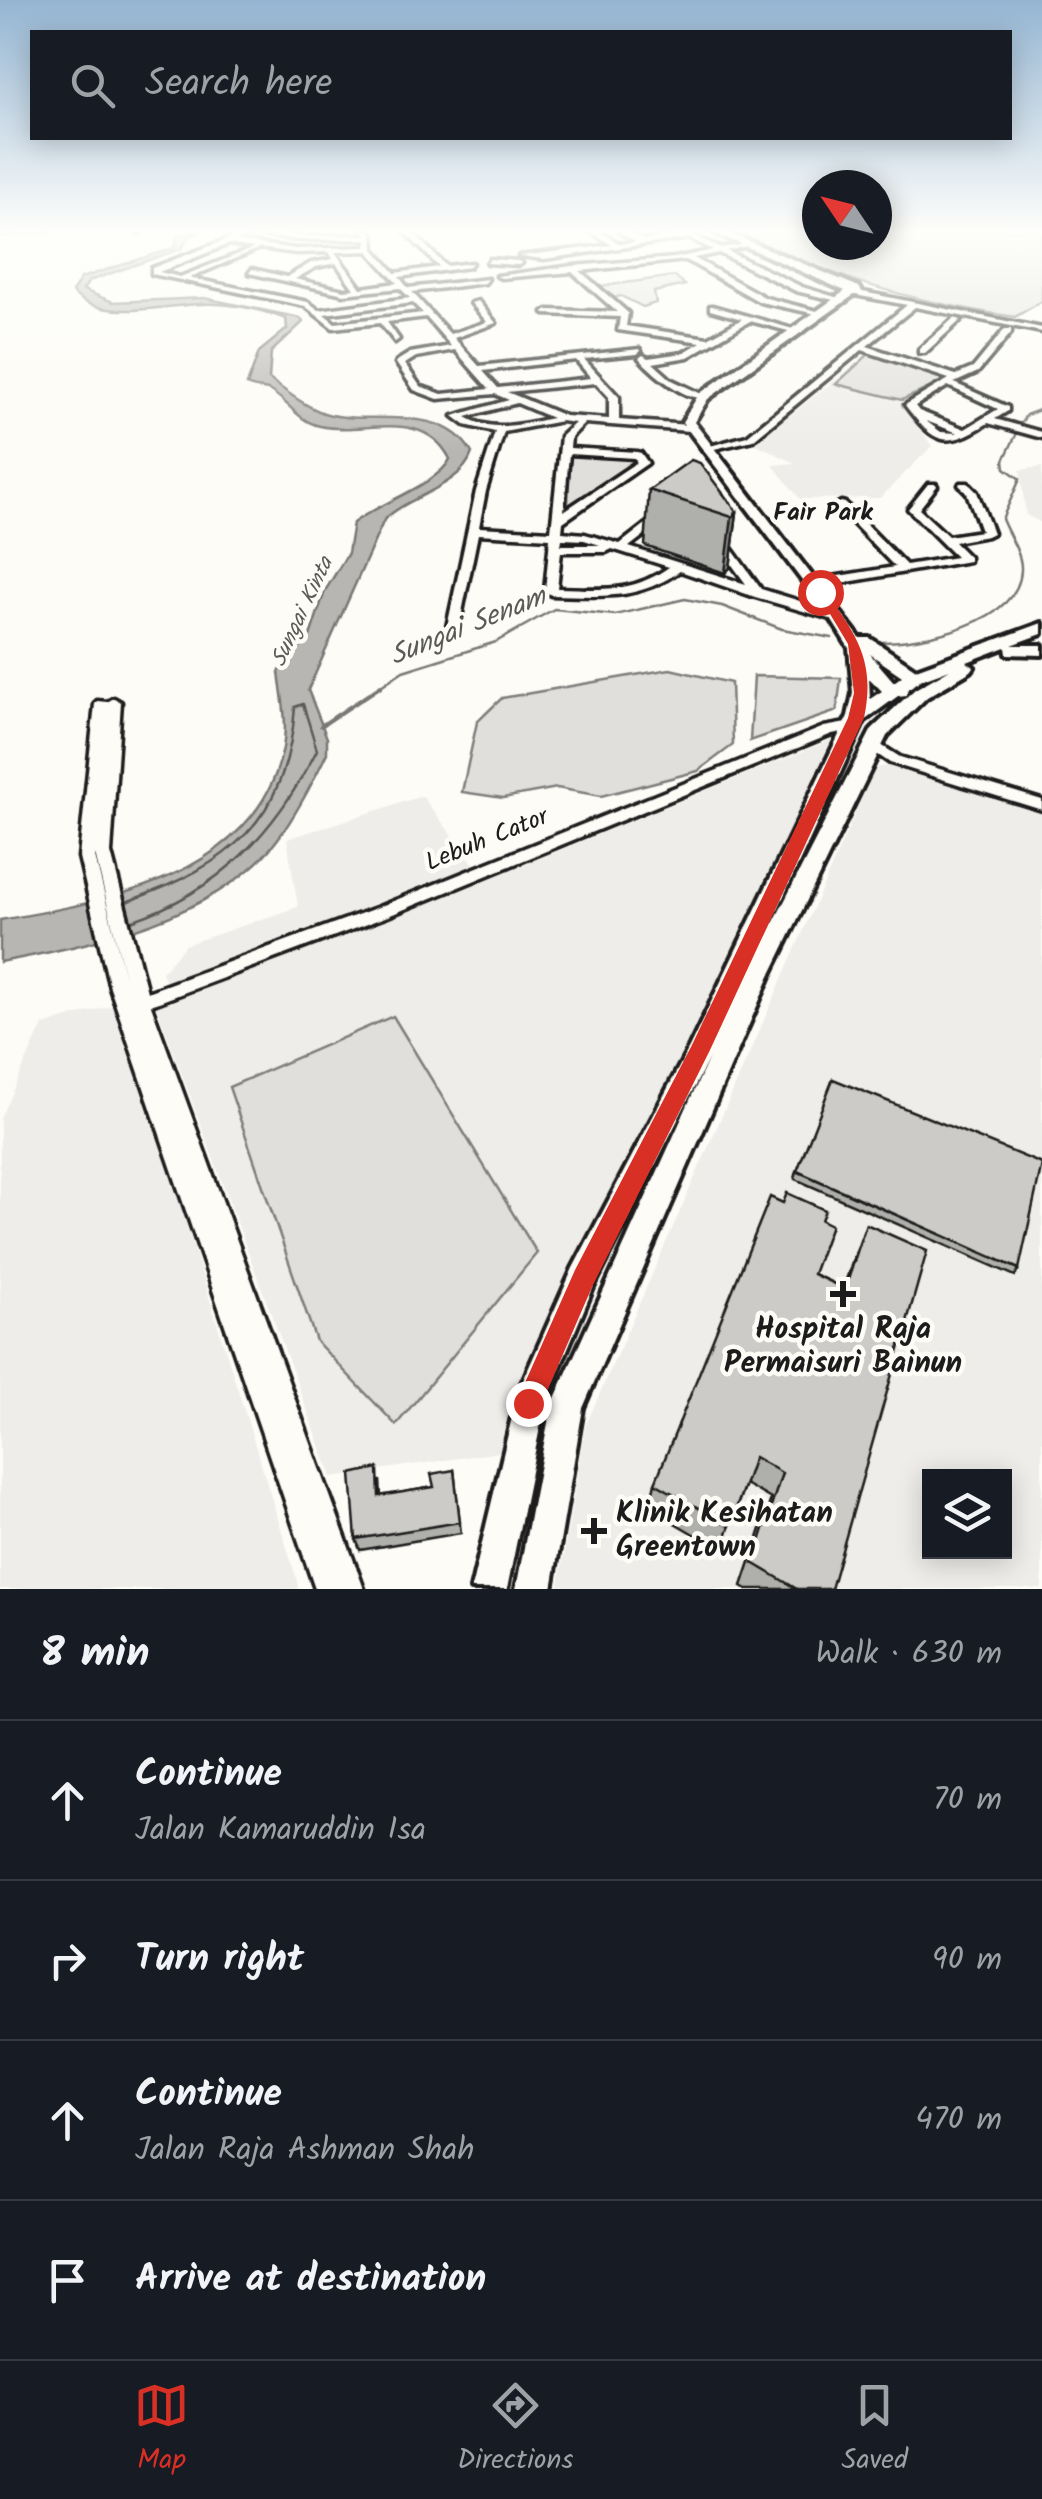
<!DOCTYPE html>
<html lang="en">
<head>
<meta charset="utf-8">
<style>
  body { margin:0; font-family:Kalam,sans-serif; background:#242831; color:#f1f3f6 }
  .controls { position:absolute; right:30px; bottom:30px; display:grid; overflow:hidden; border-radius:0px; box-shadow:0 5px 25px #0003 }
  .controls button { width:90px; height:90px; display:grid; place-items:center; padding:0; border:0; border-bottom:2px solid #363941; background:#171b24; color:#f1f3f6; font:50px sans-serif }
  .compass { position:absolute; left:802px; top:170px; width:90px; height:90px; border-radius:50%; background:#171b24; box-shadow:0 5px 25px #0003; rotate:305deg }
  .stop { position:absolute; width:30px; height:30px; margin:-22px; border:8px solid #d93025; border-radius:50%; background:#fff }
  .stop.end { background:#d93025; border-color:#fff; box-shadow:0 2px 10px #0008 }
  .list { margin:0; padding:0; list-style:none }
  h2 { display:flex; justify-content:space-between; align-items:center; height:130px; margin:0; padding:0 40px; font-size:42px }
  h2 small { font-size:32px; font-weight:400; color:#9ea1a6 }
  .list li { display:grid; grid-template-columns:65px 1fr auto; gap:30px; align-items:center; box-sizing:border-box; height:160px; padding:0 40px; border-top:2px solid #363941 }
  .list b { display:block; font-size:38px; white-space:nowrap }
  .list p { margin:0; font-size:32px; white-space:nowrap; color:#9ea1a6 }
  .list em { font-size:32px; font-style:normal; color:#9ea1a6 }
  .icon { flex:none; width:55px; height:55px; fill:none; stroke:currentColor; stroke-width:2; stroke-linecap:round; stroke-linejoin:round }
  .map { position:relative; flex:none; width:1042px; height:1589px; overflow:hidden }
  .search { position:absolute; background:#171b24; box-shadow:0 5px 25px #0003; left:30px; right:30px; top:30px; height:110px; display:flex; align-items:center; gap:25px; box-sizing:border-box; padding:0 35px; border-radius:0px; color:#9ea1a6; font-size:38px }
  .sheet { height:770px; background:#171b24 }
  nav { display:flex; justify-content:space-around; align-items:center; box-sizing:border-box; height:140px; border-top:2px solid #363941; background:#171b24; font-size:28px; color:#9ea1a6 }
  nav a { display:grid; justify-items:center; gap:5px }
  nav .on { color:#d93025 }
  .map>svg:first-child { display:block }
  .built { fill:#eeede9; fill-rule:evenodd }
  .green { fill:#e0dfdb; stroke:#7e7e7c; stroke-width:2.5 }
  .water { fill:#b7b6b2; stroke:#797876; stroke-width:2.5 }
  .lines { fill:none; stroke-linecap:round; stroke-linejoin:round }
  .shore { stroke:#5a5a58; stroke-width:2.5 }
  .stream-far1 { stroke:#797876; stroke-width:2.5 }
  .stream { stroke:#797876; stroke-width:4 }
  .minor-casing { stroke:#1c1c1c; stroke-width:7 }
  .major-casing { stroke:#1c1c1c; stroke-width:8 }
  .minor { fill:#fdfcf7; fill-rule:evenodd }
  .major { fill:#fdfcf7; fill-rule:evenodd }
  .wall { fill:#afafac; stroke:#1c1c1c; stroke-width:2.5 }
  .shaded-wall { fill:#8f8e8c; stroke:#1c1c1c; stroke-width:2.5 }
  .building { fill:#cccbc8; stroke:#1c1c1c; stroke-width:2.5 }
  .route { fill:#d93025 }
  .poi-dot { fill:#1c1c1c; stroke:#fdfcf7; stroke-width:4 }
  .labels { text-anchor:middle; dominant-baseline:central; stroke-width:9; stroke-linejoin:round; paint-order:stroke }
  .far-water-label { font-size:22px; font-style:italic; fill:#5a5a58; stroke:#fdfcf7 }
  .far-quarter-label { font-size:25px; font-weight:bold; fill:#1c1c1c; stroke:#fdfcf7 }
  .street-label { font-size:25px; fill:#1c1c1c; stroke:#fdfcf7 }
  .water-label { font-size:28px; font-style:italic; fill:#5a5a58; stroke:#fdfcf7 }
  .near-poi-label { font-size:30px; font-weight:bold; fill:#1c1c1c; stroke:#fdfcf7 }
</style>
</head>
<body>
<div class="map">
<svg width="1042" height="1589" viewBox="0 0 1042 1589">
  <rect width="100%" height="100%" fill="#fdfcf7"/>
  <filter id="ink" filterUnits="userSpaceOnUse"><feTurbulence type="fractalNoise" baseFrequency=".01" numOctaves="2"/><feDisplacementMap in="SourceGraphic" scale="20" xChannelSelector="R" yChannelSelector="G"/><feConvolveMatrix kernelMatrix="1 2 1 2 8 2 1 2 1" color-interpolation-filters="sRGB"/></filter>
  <g filter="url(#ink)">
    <g class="built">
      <path d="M870,353L950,379L902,404L932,446L880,498L800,499L773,465L795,463L754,443Z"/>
      <path d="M1042,467V523L1026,515L1020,470Z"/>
      <path d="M838,737L571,1276L499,1452L332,1477L156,1005L479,883Z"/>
      <path d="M887,766L1042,813V1589H558L585,1427L875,768ZM930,1476H1004V1552H930Z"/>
      <path d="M422,796L477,868L168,986L162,972L185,945L298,907L287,839Z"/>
      <path d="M118,1004L297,1580L298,1589H0V1118L43,1025Z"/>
    </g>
    <g class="green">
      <path d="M731,230H817V245H877V230H1042V301L1015,317C903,300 833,278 731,230Z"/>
      <path d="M675,276L685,285L654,292L656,303L643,307L621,296L609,299L595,287Z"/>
      <path d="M870,353L950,379L902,400L836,384Z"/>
      <path d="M578,453L633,457L637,463L568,506L570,456Z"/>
      <path d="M670,669L731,683L733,745L698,771L601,796L557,788L503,798L462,792L477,722L502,698Z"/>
      <path d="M754,676L841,678L837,711L750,741Z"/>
      <path d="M393,1016L537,1253L396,1425L316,1341L229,1087Z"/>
    </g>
    <path class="water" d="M206,230L189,237L181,249L89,281L83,290L113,302L204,298L300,318L303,322L271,352L269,379C286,391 304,406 324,413C365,427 442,400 472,453C460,488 409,495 384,520L308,690L327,738V753C313,782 297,814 277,840C219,918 90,945 0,962V920C107,902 258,875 283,748C288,722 282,698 279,672L310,636L325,591L348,553L353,523C377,504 440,483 450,459C423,406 364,436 320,426C297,421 286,399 270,391C262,387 255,390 247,385L259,352L287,329L286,319C265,311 239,305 217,304C175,300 104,327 72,292L81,278L171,249L176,245L177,235Z"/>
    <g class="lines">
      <path class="shore" d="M126,902C229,865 287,822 295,707L303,704L317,750C275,832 220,891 131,921"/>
      <g class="stream-far1">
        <path d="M1020,425L1026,415L1042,409"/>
        <path d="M878,642C918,643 1019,624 1021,570C1022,553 1008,535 1002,519L1020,479L1005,468L1004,460L1017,433"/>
        <path d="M378,688L403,671L496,642L554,609L615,615L685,599L722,606L782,629L832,638"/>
      </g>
      <path class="stream" d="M321,726L381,686"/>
      <g class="minor-casing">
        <g id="minor">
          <path d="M0,230H50L0,234Z"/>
          <path d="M135,230H142V231L139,233Z"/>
          <path d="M252,230L300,236L367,235L362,230H370L373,234L374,249L395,273L439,267L403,230H410L446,266L472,263L469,267L399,277L408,288L488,279L485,283L412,292L450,334L487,322L471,303L478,301L496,323L454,338L479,366L640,349L641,351L637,354L584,359L619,397V420L689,425L694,428L689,431L585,423L571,437L570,448L637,452L641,453L648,463L563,522L562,532L585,534L620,544L656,516H664V520L629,547L746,584L714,540L720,537L724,538L761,589L842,614L844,617L838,621L834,620L755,597L680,571C637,601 601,596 551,595L545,591L550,538L478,534L459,627L457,630H449L447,627L476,491L495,432L465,425L453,416L509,400L495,394L438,399L414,390L396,363L397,361L410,353L451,346L426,317L387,322L399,339L395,342L380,323L333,328L305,306L152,274V268ZM255,234L300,240L367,239L366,247L296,249L237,241ZM229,244L254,248L180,277L159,272ZM260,248L296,253L329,252L333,259L311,263L287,277L252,269L249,273L344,294L400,288L410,298L319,310L308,302L189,278ZM368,251L397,283L361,288L335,252ZM336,263L354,289L344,290L295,279L316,267ZM413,303L423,313L335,323L324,314ZM455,350L489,389L442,394L420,386L405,364L416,357ZM576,360L591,378L498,388L483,371ZM596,383L609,397V419L565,416L507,392ZM517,403L552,418C523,424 492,433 466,417ZM561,421L575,423L561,436L551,531L479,527L486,491L504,432ZM569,454L634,458L637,462L564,511ZM562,539L584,540L600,545H561ZM612,549L669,567C631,594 601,589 557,588L561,552H606Z"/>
          <path d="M588,230H597L620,244L636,242L616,230H625L644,240L683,235L675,230H684L720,248L746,244V246L727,251L802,287L842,299L838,301L796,291L719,253L694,258L766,298L825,313L821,315L760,302L686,260L580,271L628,313L626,326L708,338L742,319L710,310V306H713L800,331L796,333L750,321L688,357L653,363L672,380L708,397C686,403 654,374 639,358L643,355L648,358L683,353L701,342L618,330L620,317L545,314L544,312L548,310L617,312L572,272L501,278L497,276L572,266L675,258L713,250L689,238L544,259L519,256L612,245Z"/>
          <path d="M490,259L518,261L522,263L518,265L487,263Z"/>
          <path d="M858,291L1042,328V332L915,307L867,346L956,375L973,368L1005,329H1011V333L978,372L954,383L1008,407V411L995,419L1042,432V438L988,423C946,450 934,444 905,405L949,379L862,350L753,440L710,450V446L747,436L907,305L855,295ZM948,386L998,409L965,429L919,411L915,406ZM926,421L958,433L941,432Z"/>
          <path d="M954,318L961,320L925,353H919V349Z"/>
          <path d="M960,483H968L977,492L993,533L987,536L954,542L969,557V561L813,588L807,584L813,580L895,567L837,507L836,505L841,502L845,503L906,565L956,557L908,509L928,484H936L937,486L919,509L948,536L981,531L967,493L959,485Z"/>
          <path d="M114,698L121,702L111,853L147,992L376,908L824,727L852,722L859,726L857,729L832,734L388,916L151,1005L364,1589H315L110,988L79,857L95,704L97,701L107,702ZM95,854L126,981L95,857Z"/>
          <path d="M873,740L900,757L1042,800V810L890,763L868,748L866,745Z"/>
        </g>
      </g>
      <g class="major-casing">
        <path id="major" d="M709,230H722L859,287L863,293L854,295L708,399L694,422L860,638H870L916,669L1042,623V634L1012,645H1042V655L1007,654L1006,647L967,662L974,667L971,671L927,697L887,736L770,976L583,1408L552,1589H516L551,1407L709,1058L593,1288L545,1403L507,1589H471L518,1392L573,1268L690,1046L848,716L853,693L849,648L831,619L682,422L699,394L845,291ZM870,654L902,676L894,682ZM950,669L915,689L872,729L753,963L864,721L898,696L906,695L908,689L920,680ZM869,678L882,691L870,699Z"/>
      </g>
      <use href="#minor" class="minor"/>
      <use href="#major" class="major"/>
    </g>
    <g class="wall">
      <path d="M649,490L737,512L730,568L725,573L645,546Z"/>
      <path d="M797,1171L1019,1269L1015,1276L795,1179Z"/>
      <path d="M821,1220L813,1274L843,1288L866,1224L831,1589H747L742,1586L771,1499L745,1484L721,1550L649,1508L655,1483Z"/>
      <path d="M454,1470L461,1533L360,1550L356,1539L380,1480L381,1496L434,1487Z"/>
    </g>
    <path class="shaded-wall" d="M737,512L730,568L725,573L732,517Z"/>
    <g class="building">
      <path d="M691,460L700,463L737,512L732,517L649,490Z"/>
      <path d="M833,1079L1042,1164L1019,1269L797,1171Z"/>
      <path d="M787,1193L825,1210L821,1220L831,1225L813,1274L845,1289L866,1224L927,1251L831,1589H797L753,1563L782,1473L754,1457L730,1526L655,1483L770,1197L783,1203Z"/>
      <path d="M378,1468L379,1496L434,1487L431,1474L454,1470L460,1522L356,1539L351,1474Z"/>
    </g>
  </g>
  <linearGradient id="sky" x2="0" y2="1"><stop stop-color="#94b5d2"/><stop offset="0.51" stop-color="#fefefb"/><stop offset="1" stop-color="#fefefb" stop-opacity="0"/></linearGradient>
  <rect width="1042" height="453" fill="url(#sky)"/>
  <path class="route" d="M815,589H824C856,635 876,660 864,718L710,1050L592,1287L538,1412L528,1416L519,1412L516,1403L575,1270L691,1047L848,718L854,693L848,644Z"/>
  <g class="poi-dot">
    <path d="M838 1279h10v10h10v10h-10v10h-10v-10h-10v-10h10z"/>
    <path d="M589 1516h10v10h10v10h-10v10h-10v-10h-10v-10h10z"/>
  </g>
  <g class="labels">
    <g class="far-water-label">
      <text transform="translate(303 612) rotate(-65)">Sungai Kinta</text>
    </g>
    <g class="far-quarter-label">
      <text x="823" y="513">Fair Park</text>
    </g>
    <g class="street-label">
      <text transform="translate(487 840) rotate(-22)">Lebuh Cator</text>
    </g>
    <g class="water-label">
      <text transform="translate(468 627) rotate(-22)">Sungai Senam</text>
    </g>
    <g class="near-poi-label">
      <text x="843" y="1330">Hospital Raja<tspan x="843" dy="34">Permaisuri Bainun</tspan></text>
      <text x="616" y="1514" text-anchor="start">Klinik Kesihatan<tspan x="616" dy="34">Greentown</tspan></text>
    </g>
  </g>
</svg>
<div class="controls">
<button><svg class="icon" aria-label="layers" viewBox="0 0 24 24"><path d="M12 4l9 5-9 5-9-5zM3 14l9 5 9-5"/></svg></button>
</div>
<svg class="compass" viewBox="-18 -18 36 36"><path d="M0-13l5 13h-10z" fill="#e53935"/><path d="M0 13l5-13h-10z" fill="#9ea1a6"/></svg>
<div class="stop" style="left:820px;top:592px"></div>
<div class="stop end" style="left:528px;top:1403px"></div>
<div class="search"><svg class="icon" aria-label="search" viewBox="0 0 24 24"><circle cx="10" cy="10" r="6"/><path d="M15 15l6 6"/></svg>Search here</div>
</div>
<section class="sheet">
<h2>8 min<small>Walk · 630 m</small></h2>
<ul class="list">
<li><svg class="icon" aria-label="ahead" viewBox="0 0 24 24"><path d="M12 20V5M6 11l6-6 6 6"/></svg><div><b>Continue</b><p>Jalan Kamaruddin Isa</p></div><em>70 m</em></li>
<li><svg class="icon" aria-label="right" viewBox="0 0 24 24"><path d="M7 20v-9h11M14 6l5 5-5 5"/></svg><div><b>Turn right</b></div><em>90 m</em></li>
<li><svg class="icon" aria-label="ahead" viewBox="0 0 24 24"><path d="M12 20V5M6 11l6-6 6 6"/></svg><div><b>Continue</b><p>Jalan Raja Ashman Shah</p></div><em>470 m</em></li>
<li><svg class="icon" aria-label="arrive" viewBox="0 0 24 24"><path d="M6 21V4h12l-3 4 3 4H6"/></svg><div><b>Arrive at destination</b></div></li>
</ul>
</section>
<nav>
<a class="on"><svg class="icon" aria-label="map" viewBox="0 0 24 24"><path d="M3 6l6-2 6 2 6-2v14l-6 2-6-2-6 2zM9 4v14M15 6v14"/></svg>Map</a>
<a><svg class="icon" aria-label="directions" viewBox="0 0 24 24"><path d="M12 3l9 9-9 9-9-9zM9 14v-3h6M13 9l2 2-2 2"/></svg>Directions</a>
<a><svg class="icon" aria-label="saved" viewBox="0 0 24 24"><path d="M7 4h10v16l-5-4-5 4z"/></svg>Saved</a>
</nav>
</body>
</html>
